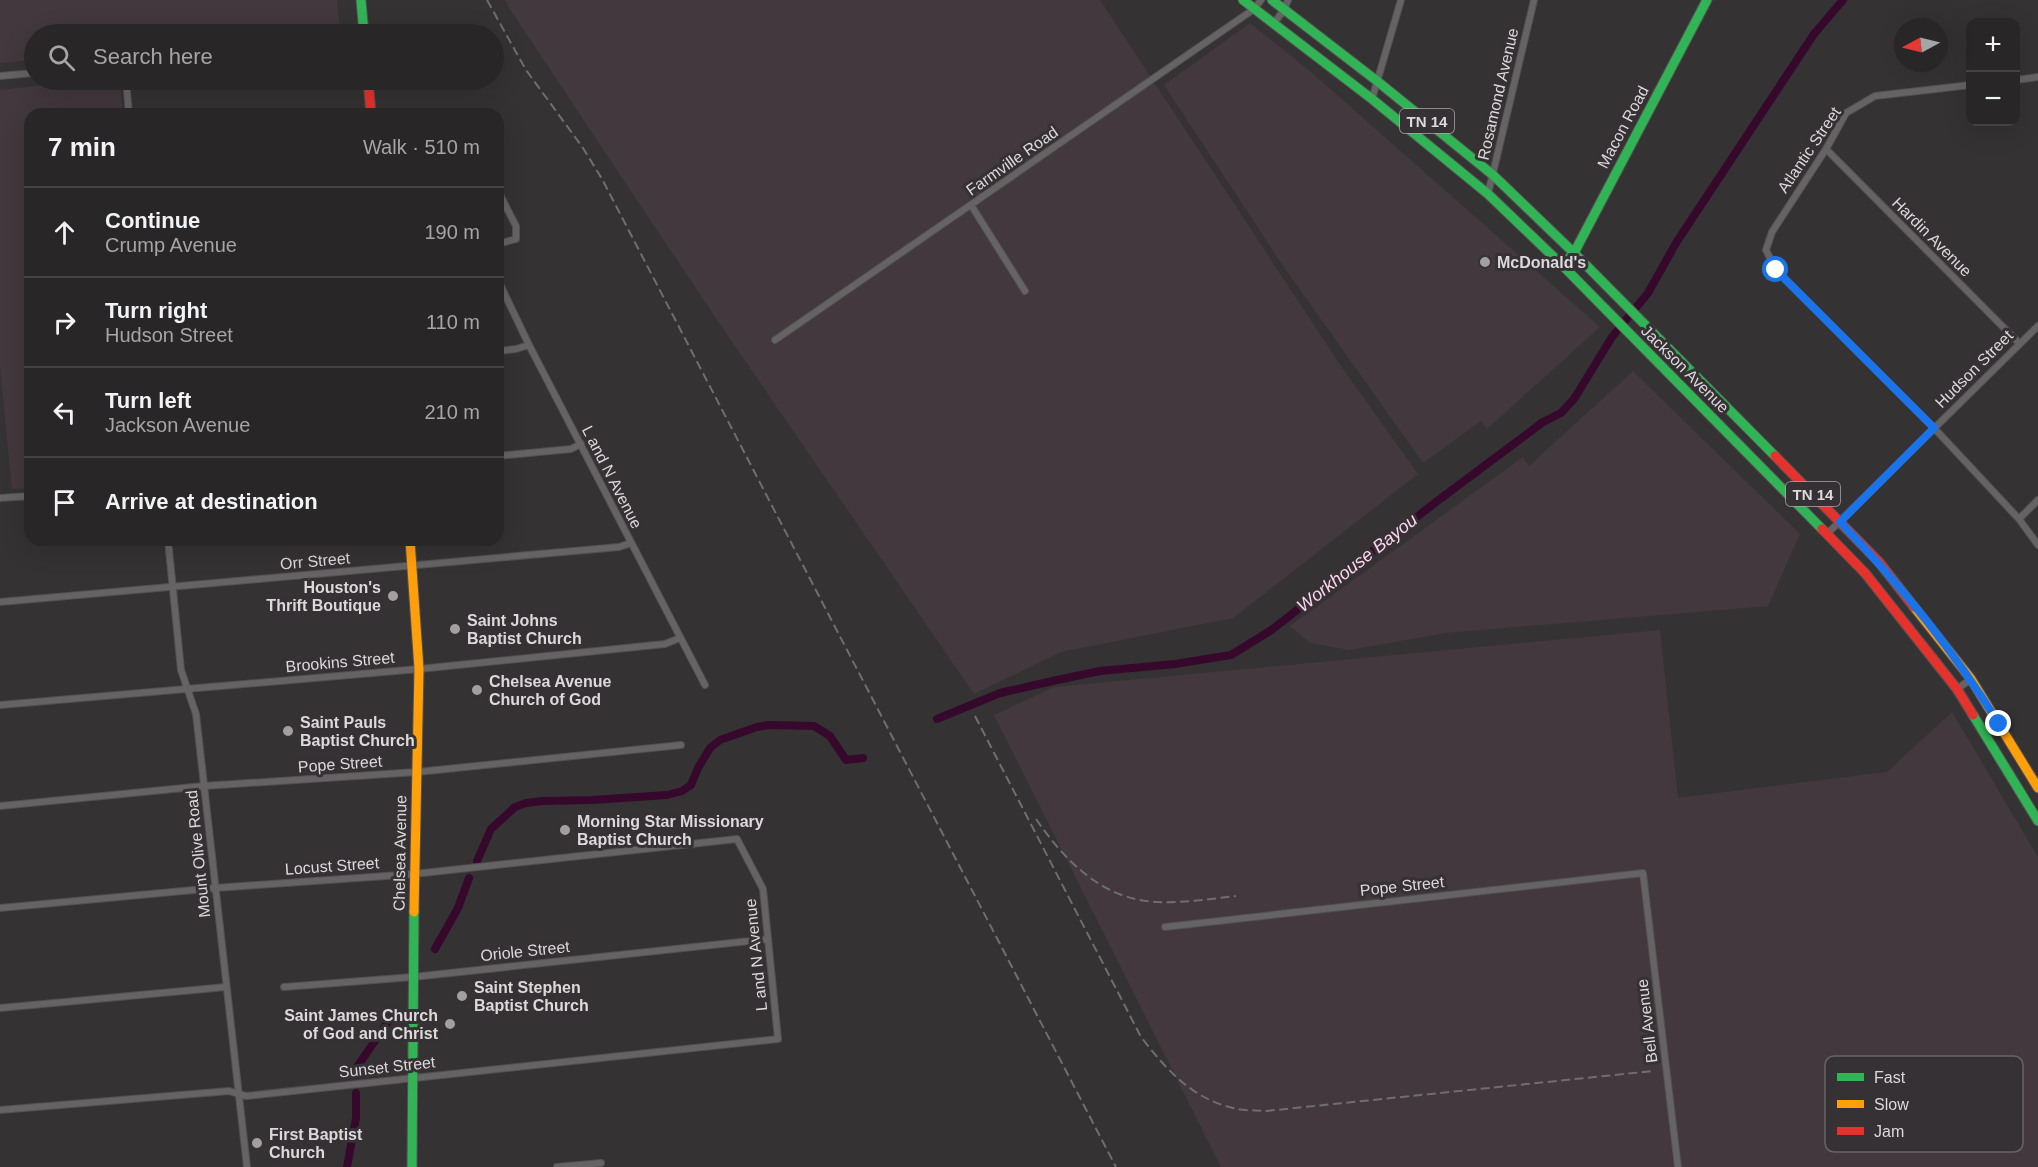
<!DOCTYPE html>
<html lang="en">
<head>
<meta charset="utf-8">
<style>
  body { margin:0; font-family:Helvetica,sans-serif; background:#302e2f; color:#f1f3f6 }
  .controls { position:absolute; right:18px; top:18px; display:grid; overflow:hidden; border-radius:12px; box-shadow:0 6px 24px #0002 }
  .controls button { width:54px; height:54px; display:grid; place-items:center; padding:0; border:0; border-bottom:2px solid #444344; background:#282627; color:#f1f3f6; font:30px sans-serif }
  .compass { position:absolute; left:1894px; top:18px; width:54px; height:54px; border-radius:50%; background:#282627; box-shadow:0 6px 24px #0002; rotate:263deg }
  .stop { position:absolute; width:18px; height:18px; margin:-14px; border:4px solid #1a73e8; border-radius:50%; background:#fff }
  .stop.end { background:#1a73e8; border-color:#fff; box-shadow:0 2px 6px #0008 }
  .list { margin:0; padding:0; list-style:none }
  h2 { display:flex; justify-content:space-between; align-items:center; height:78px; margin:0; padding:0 24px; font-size:26px }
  h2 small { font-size:20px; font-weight:400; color:#a5a5a7 }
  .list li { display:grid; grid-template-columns:39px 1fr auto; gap:18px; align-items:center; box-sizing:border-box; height:90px; padding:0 24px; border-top:2px solid #444344 }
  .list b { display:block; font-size:22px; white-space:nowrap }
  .list p { margin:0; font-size:20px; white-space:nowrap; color:#a5a5a7 }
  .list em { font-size:20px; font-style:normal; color:#a5a5a7 }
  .icon { flex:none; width:33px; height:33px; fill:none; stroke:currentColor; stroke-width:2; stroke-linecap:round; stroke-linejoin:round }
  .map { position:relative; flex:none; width:2038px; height:1167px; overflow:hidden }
  .search { position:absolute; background:#282627; box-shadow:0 6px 24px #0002; left:24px; top:24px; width:480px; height:66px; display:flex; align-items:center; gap:15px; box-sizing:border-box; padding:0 21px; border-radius:33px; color:#a5a5a7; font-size:22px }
  .panel { position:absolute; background:#282627; box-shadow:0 6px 24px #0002; left:24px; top:108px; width:480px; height:438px; border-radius:18px }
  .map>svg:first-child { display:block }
  .built { fill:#42383e }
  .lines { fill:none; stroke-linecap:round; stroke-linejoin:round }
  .canal { stroke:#36082b; stroke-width:8 }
  .street-casing { stroke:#525051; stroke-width:8 }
  .fast-casing { stroke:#525051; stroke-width:11 }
  .slow-casing { stroke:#525051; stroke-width:11 }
  .jam-casing { stroke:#525051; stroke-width:11 }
  .street { stroke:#656364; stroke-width:6 }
  .fast { stroke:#30b455; stroke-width:9 }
  .slow { stroke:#ff9f0a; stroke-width:9 }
  .jam { stroke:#e5322d; stroke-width:9 }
  .rail { stroke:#6f6e6f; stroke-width:2; stroke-dasharray:9 4.5; stroke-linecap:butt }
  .route { stroke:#1a73e8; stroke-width:8 }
  .poi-dot { fill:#a29fa1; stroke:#363134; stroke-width:2 }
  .labels { text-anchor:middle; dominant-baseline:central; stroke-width:6; stroke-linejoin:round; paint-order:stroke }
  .shield { fill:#363134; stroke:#aaa7a9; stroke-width:1.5 }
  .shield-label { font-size:15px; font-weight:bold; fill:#dcd9db }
  .street-label { font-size:16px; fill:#dcd9db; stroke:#363134 }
  .poi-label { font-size:16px; font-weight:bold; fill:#dcd9db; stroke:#363134; text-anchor:start }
  .water-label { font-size:18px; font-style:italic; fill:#fed4ef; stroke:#363134 }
  .key { fill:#363134; stroke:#686366; stroke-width:1.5 }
  .key-label { font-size:16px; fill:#dcd9db }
</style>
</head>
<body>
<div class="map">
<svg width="2038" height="1167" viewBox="0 0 2038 1167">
  <rect width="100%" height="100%" fill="#353234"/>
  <g class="built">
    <path d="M0,0H337L340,30L296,34H34V60L0,63Z"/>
    <path d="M505,0H1100L1341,366L1418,474L1233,618L1061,652L974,694L715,317L513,14Z"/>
    <path d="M1250,23L1311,72L1600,327L1487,429L1481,421L1423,463L1281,263L1164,85Z"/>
    <path d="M88,80H120L123,114H30V488L12,489L0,367V90Z"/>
    <path d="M1633,371L1800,534L1768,606L1446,633L1349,650L1310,643L1290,626L1523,457L1529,466Z"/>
    <path d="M1660,630L1678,798L1887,772L1952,712L2038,857V1167H1221L994,715L1054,687Z"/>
  </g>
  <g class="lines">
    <g class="canal">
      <path d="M937,719L1000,693L1057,680L1100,671L1175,664L1231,655L1270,631L1436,502L1543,422L1561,413L1574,399L1612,337L1648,293L1676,243L1814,34L1843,0"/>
      <path d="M477,861L491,829L515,807L526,803L543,801L592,800L667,795L682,791L691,785L698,768L710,748L720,740L757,727L769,725L814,726L830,736L846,760L863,758"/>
      <path d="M435,949L458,908L469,878"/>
      <path d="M356,1075L357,1067L394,1013"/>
      <path d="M347,1167L356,1118V1093"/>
    </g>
    <g class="street-casing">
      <g id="street">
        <path d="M1274,23L1284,10L1288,0"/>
        <path d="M0,76L34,73"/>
        <path d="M126,80L129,114"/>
        <path d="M2016,80L2038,77"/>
        <path d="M1970,85L1875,96L1846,113L1826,149L1772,232L1766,250L1776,270L1934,428L2019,519L2038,545"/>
        <path d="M1372,99L1401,0"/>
        <path d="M1826,149L2019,343"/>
        <path d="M498,191L516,226V239L498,244"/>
        <path d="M1488,194L1534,0"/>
        <path d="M971,205L1025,291"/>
        <path d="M498,280L529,345L705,685"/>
        <path d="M775,340L1254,9L1261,0"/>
        <path d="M498,351L516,349L529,345"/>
        <path d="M498,456L571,449L581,444"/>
        <path d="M0,498L30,496"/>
        <path d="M2019,519L2038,500"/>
        <path d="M1827,534L2038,326"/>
        <path d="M168,540L181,670L196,714L247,1167"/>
        <path d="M0,602L619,547L631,543"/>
        <path d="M1957,689L1971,679"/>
        <path d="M0,705L419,669L665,644L680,638"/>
        <path d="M0,806L204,786L417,772L681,745"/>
        <path d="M0,908L215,888L414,874L737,839L763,889L778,1039L246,1096L229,1091L0,1110"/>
        <path d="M1165,927L1643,873L1678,1167"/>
        <path d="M284,987L413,977L768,939"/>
        <path d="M0,1008L226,987"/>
        <path d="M557,1167L601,1163"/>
      </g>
    </g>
    <g class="fast-casing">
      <g id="fast">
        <path d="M361,0L364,34"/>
        <path d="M1243,0L1372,99L1488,194L1562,265L1822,529"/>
        <path d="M1272,0L1377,81L1493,175L1574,253L1775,456"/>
        <path d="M1562,265L1574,253L1707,0"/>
        <path d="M1973,715L2038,821"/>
        <path d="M412,1167L414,912"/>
      </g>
    </g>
    <g class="slow-casing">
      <g id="slow">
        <path d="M410,540L419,669L414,912"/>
        <path d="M1914,607L1971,679L2038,788"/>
      </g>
    </g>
    <g class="jam-casing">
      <g id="jam">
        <path d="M368,80L371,114"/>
        <path d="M1775,456L1879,562L1914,607"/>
        <path d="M1822,529L1865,573L1957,689L1973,715"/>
      </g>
    </g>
    <use href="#street" class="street"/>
    <use href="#fast" class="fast"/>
    <use href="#slow" class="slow"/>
    <use href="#jam" class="jam"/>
    <g class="rail">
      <path d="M487,0L526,70L583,148L602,179L1116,1167"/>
      <path d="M975,716L1141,1037C1166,1069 1191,1098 1233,1108C1243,1111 1255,1110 1266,1111L1653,1071"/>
      <path d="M1036,819C1065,861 1103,900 1157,902C1183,903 1210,899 1236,896"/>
    </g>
  </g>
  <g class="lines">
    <path class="route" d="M1776,270L1934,428L1840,522C1899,583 1954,651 1999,724"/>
  </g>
  <g class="poi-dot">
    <circle cx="1485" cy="262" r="6"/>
    <circle cx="393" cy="596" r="6"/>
    <circle cx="455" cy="629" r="6"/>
    <circle cx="477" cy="690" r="6"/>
    <circle cx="288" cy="731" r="6"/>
    <circle cx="565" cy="830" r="6"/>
    <circle cx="462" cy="996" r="6"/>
    <circle cx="450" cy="1024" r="6"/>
    <circle cx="257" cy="1143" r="6"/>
  </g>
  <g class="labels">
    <g class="shield">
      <rect x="1400" y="109" width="54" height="24" rx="4.5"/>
      <rect x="1786" y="482" width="54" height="24" rx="4.5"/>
    </g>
    <g class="shield-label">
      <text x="1427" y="121">TN 14</text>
      <text x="1813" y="494">TN 14</text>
    </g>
    <g class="street-label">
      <text transform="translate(1498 94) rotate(-77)">Rosamond Avenue</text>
      <text transform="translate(1623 127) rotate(-62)">Macon Road</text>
      <text transform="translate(1809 150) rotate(-56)">Atlantic Street</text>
      <text transform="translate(1012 161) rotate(-35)">Farmville Road</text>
      <text transform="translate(1932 237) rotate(45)">Hardin Avenue</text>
      <text transform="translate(1685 369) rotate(45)">Jackson Avenue</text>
      <text transform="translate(1974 369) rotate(-45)">Hudson Street</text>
      <text transform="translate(612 477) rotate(63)">L and N Avenue</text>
      <text transform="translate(315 561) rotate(-5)">Orr Street</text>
      <text transform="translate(340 662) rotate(-5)">Brookins Street</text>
      <text transform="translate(340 764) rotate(-4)">Pope Street</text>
      <text transform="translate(400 853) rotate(-89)">Chelsea Avenue</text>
      <text transform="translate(198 854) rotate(-96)">Mount Olive Road</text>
      <text transform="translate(332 866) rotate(-4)">Locust Street</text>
      <text transform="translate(1402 886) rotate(-6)">Pope Street</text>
      <text transform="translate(525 951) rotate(-6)">Oriole Street</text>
      <text transform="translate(756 955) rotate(-96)">L and N Avenue</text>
      <text transform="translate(1647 1021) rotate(-97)">Bell Avenue</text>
      <text transform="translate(387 1067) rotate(-6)">Sunset Street</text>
    </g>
    <g class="poi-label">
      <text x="1497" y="262">McDonald's</text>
      <text x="381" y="587" text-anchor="end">Houston's<tspan x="381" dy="18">Thrift Boutique</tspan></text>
      <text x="467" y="620">Saint Johns<tspan x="467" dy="18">Baptist Church</tspan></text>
      <text x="489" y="681">Chelsea Avenue<tspan x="489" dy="18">Church of God</tspan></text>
      <text x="300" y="722">Saint Pauls<tspan x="300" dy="18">Baptist Church</tspan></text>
      <text x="577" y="821">Morning Star Missionary<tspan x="577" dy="18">Baptist Church</tspan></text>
      <text x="474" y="987">Saint Stephen<tspan x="474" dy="18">Baptist Church</tspan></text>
      <text x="438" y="1015" text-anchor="end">Saint James Church<tspan x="438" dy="18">of God and Christ</tspan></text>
      <text x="269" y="1134">First Baptist<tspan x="269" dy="18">Church</tspan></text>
    </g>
    <g class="water-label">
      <text transform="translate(1357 563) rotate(-38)">Workhouse Bayou</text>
    </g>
  </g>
  <rect x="1825" y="1056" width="198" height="96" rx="9" class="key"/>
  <rect x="1837" y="1073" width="27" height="8" fill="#30b455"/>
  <rect x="1837" y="1100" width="27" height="8" fill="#ff9f0a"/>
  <rect x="1837" y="1127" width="27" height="8" fill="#e5322d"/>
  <g class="key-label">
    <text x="1874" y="1083">Fast</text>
    <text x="1874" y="1110">Slow</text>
    <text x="1874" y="1137">Jam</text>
  </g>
</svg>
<div class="controls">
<button>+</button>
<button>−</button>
</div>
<svg class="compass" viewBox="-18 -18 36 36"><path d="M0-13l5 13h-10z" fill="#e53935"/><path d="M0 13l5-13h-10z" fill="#a5a5a7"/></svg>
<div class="stop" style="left:1776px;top:270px"></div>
<div class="stop end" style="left:1999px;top:724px"></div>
<div class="search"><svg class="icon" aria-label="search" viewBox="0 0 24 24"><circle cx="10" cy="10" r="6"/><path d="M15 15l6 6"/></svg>Search here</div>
<section class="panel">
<h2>7 min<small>Walk · 510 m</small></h2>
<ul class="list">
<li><svg class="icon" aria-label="ahead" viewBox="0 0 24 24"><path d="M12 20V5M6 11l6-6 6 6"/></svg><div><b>Continue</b><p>Crump Avenue</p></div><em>190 m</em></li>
<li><svg class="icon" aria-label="right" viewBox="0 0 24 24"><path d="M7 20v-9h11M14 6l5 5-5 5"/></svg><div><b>Turn right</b><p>Hudson Street</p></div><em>110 m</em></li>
<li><svg class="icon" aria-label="left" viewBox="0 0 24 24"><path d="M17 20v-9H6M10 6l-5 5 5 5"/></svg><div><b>Turn left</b><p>Jackson Avenue</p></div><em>210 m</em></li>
<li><svg class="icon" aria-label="arrive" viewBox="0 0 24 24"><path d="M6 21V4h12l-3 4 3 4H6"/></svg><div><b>Arrive at destination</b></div></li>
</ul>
</section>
</div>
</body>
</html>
